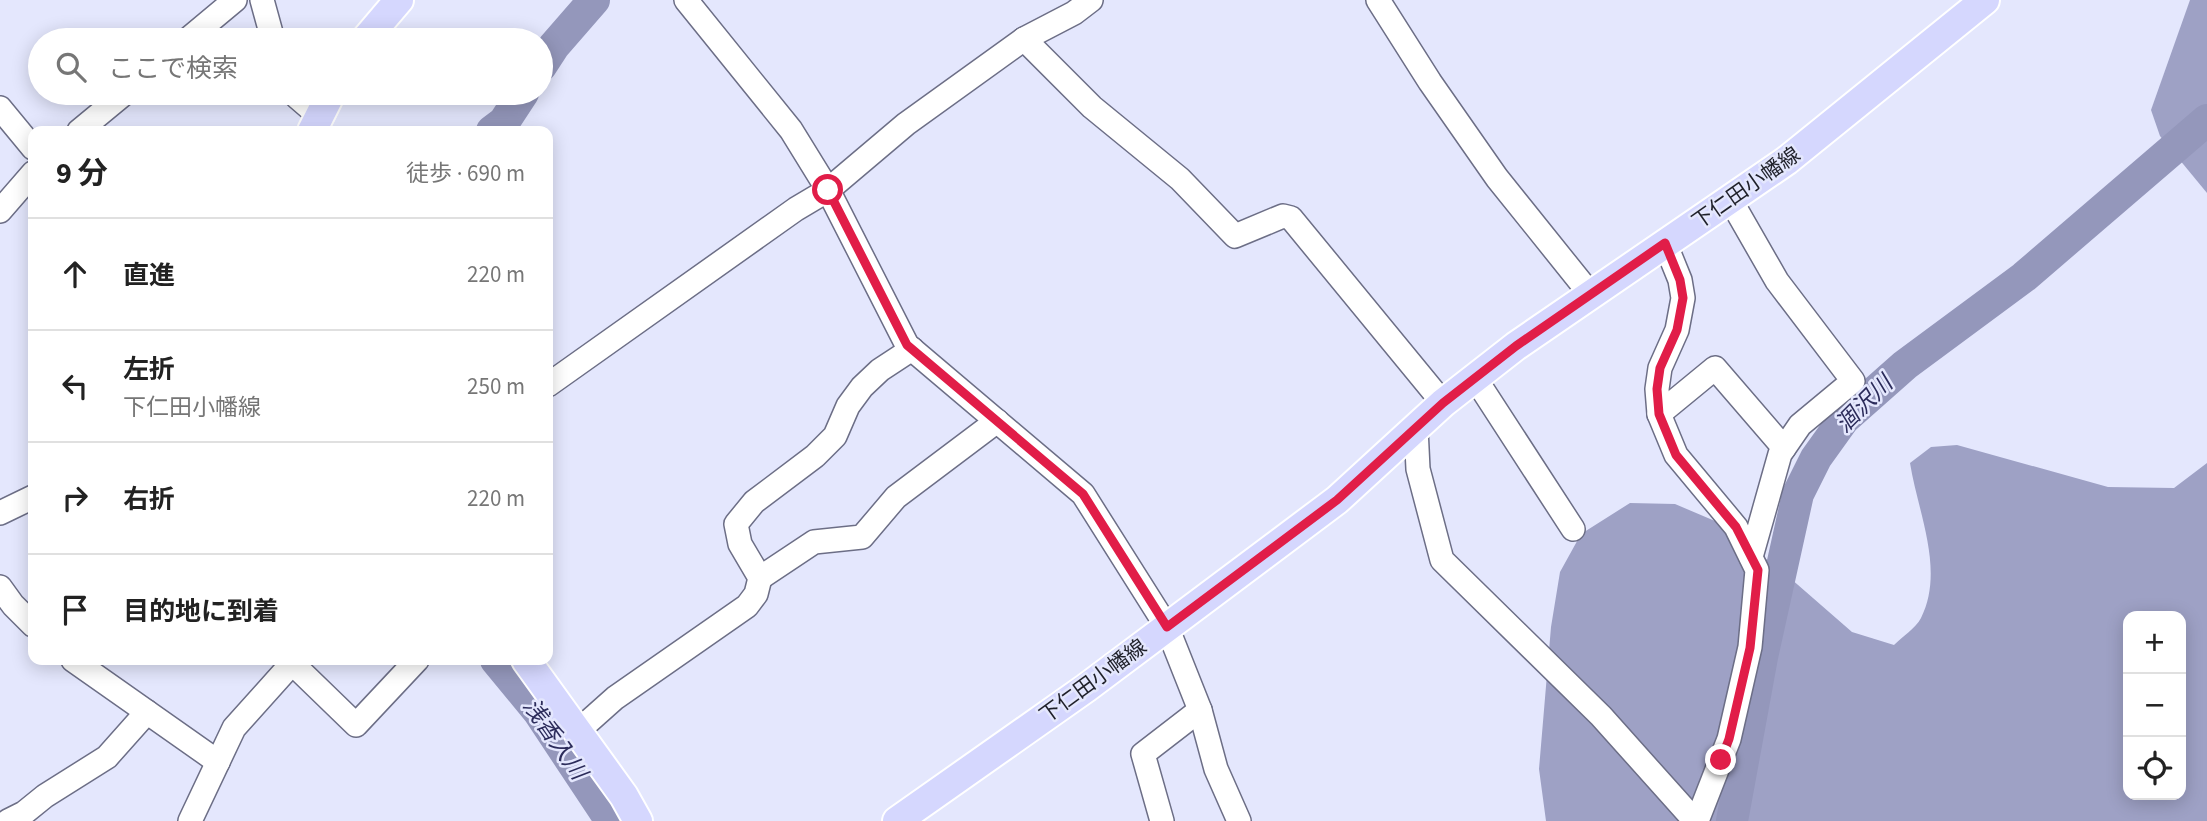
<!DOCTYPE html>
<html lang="ja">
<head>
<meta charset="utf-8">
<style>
  body { margin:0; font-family:"Source Sans 3","Noto Sans JP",sans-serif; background:#f2f2f2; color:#222 }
  .controls { position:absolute; right:21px; bottom:21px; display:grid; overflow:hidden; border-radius:14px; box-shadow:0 4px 18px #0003 }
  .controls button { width:63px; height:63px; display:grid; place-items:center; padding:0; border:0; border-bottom:2px solid #e0e0e0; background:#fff; color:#222; font:35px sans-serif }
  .stop { position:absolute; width:21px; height:21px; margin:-16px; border:5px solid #e11d48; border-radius:50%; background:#fff }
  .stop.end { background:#e11d48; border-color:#fff; box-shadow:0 2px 7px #0008 }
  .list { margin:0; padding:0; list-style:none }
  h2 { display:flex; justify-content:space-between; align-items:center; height:91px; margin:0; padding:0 28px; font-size:30px }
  h2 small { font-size:23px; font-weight:400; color:#767676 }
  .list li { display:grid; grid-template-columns:46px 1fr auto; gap:21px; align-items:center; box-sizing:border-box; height:112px; padding:0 28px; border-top:2px solid #e0e0e0 }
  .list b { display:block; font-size:26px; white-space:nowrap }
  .list p { margin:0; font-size:23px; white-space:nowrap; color:#767676 }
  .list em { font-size:23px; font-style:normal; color:#767676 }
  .icon { flex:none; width:38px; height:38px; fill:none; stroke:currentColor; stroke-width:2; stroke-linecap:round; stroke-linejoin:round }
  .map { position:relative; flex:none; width:2207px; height:821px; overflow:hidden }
  .search { position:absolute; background:#fff; box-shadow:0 4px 18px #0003; left:28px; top:28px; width:525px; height:77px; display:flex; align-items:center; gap:18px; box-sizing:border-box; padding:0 24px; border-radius:38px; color:#767676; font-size:26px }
  .panel { position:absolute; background:#fff; box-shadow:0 4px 18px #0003; left:28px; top:126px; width:525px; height:539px; border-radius:14px }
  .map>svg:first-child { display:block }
  .forest { fill:#9ea1c5; fill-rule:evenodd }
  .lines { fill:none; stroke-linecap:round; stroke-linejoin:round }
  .river { stroke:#9497bb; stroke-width:32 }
  .minor-casing { stroke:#6c6e86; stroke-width:26 }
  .major-casing { stroke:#fff; stroke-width:32 }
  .minor { stroke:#fff; stroke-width:23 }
  .major { stroke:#d5d7fe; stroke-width:28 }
  .route { stroke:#e11d48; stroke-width:9 }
  .labels { text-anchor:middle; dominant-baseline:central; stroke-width:5; stroke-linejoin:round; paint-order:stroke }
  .street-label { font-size:21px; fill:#1f2029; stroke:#e4e7fd }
  .water-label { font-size:23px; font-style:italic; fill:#2b2b5a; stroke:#e4e7fd }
</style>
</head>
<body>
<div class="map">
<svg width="2207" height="821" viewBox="0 0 2207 821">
  <rect width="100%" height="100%" fill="#e4e7fd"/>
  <g class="forest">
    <path d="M2190,0H2207V193L2160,136L2151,110Z"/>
    <path d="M1957,445L2108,487L2174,488L2207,463V821H1546L1539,769L1551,627L1560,572L1581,534L1630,503L1675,504L1722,524L1790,578L1852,632L1894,645C1902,637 1916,628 1921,618C1945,570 1918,513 1910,463L1931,447ZM2128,616H2181V795H2128Z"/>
  </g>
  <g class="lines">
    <g class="river">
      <path d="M541,66L554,46L594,0"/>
      <path d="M492,131L504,122L523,93"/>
      <path d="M496,660L538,711L611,821"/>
      <path d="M1732,821L1762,657L1798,494L1816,458L1844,419L1905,365L2024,277L2207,120"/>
    </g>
    <g class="minor-casing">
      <g id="minor">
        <path d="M262,0L273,40"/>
        <path d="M686,0L791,130L828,190L907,345L1083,494L1167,627L1200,710L1216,769L1239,821"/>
        <path d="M1378,0L1430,82L1497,178L1591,295"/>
        <path d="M1024,39L1092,107L1180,179L1235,236L1283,216L1291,218L1443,403"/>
        <path d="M187,40L235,0"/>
        <path d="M295,93L297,97L319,116"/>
        <path d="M0,108L33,148"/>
        <path d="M79,131L125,93"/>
        <path d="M1730,199L1777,281L1853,381L1800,425L1780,454L1751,557"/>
        <path d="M0,211L33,173"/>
        <path d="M1665,243L1680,280L1683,298L1677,330L1660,368L1657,389L1659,414L1676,455L1736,527L1757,570L1750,647L1729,739L1697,821"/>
        <path d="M1475,378L1573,529"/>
        <path d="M548,385L796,209L828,190L906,124L1024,39L1074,13L1091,0"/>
        <path d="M1659,414L1715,368L1784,448"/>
        <path d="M1416,428L1418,469L1442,560L1601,716L1695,821"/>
        <path d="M0,513L33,497"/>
        <path d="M760,578L814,542L862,537L896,497L997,421"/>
        <path d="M0,587L13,605L33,625"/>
        <path d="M73,660L218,762"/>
        <path d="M292,663L356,725L417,660"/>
        <path d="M578,731L615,698L747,606L756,594L760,578L740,544L736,524L754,502L815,456L835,436L848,406L862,387L880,370L912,349"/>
        <path d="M8,821L24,813L45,796L107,757L147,712"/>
        <path d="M190,821L234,728L295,660"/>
        <path d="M1162,821L1143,754L1200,710"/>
      </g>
    </g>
    <g class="major-casing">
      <g id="major">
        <path d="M365,40L399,0"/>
        <path d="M312,131L331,93"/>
        <path d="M526,660L624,796L638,821"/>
        <path d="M897,821L1086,688L1337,500L1443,403L1516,346L1786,161L1985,0"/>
      </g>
    </g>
    <use href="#minor" class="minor"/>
    <use href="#major" class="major"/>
  </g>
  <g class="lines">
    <path class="route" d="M828,190L907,345L1083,494L1167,627L1337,500L1443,403L1516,346L1665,243L1680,280L1683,298L1677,330L1660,368L1657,389L1659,414L1676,455L1736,527L1758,570L1750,648L1729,739L1721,760"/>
  </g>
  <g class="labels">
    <g class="street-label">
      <text transform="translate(1746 188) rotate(-35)">下仁田小幡線</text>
      <text transform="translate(1093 681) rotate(-36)">下仁田小幡線</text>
    </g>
    <g class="water-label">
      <text transform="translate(1864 404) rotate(-45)">涸沢川</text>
      <text transform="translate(555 739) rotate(55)">浅香入川</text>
    </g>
  </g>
</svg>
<div class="controls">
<button>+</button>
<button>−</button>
<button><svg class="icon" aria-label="locate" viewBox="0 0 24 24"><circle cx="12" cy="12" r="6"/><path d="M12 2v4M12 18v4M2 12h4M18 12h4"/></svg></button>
</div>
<div class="stop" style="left:828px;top:190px"></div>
<div class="stop end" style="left:1721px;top:760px"></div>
<div class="search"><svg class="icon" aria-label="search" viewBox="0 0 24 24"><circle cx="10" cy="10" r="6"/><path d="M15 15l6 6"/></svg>ここで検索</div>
<section class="panel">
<h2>9 分<small>徒歩 · 690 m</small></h2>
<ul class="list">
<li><svg class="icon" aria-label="ahead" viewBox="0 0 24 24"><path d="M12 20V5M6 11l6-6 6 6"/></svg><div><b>直進</b></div><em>220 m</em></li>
<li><svg class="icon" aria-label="left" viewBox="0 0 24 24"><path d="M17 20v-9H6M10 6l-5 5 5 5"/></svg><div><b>左折</b><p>下仁田小幡線</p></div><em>250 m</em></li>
<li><svg class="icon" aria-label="right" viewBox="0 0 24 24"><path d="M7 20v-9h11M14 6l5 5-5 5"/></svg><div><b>右折</b></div><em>220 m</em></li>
<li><svg class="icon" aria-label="arrive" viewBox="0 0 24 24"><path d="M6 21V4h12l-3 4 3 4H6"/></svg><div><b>目的地に到着</b></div></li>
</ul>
</section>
</div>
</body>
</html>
